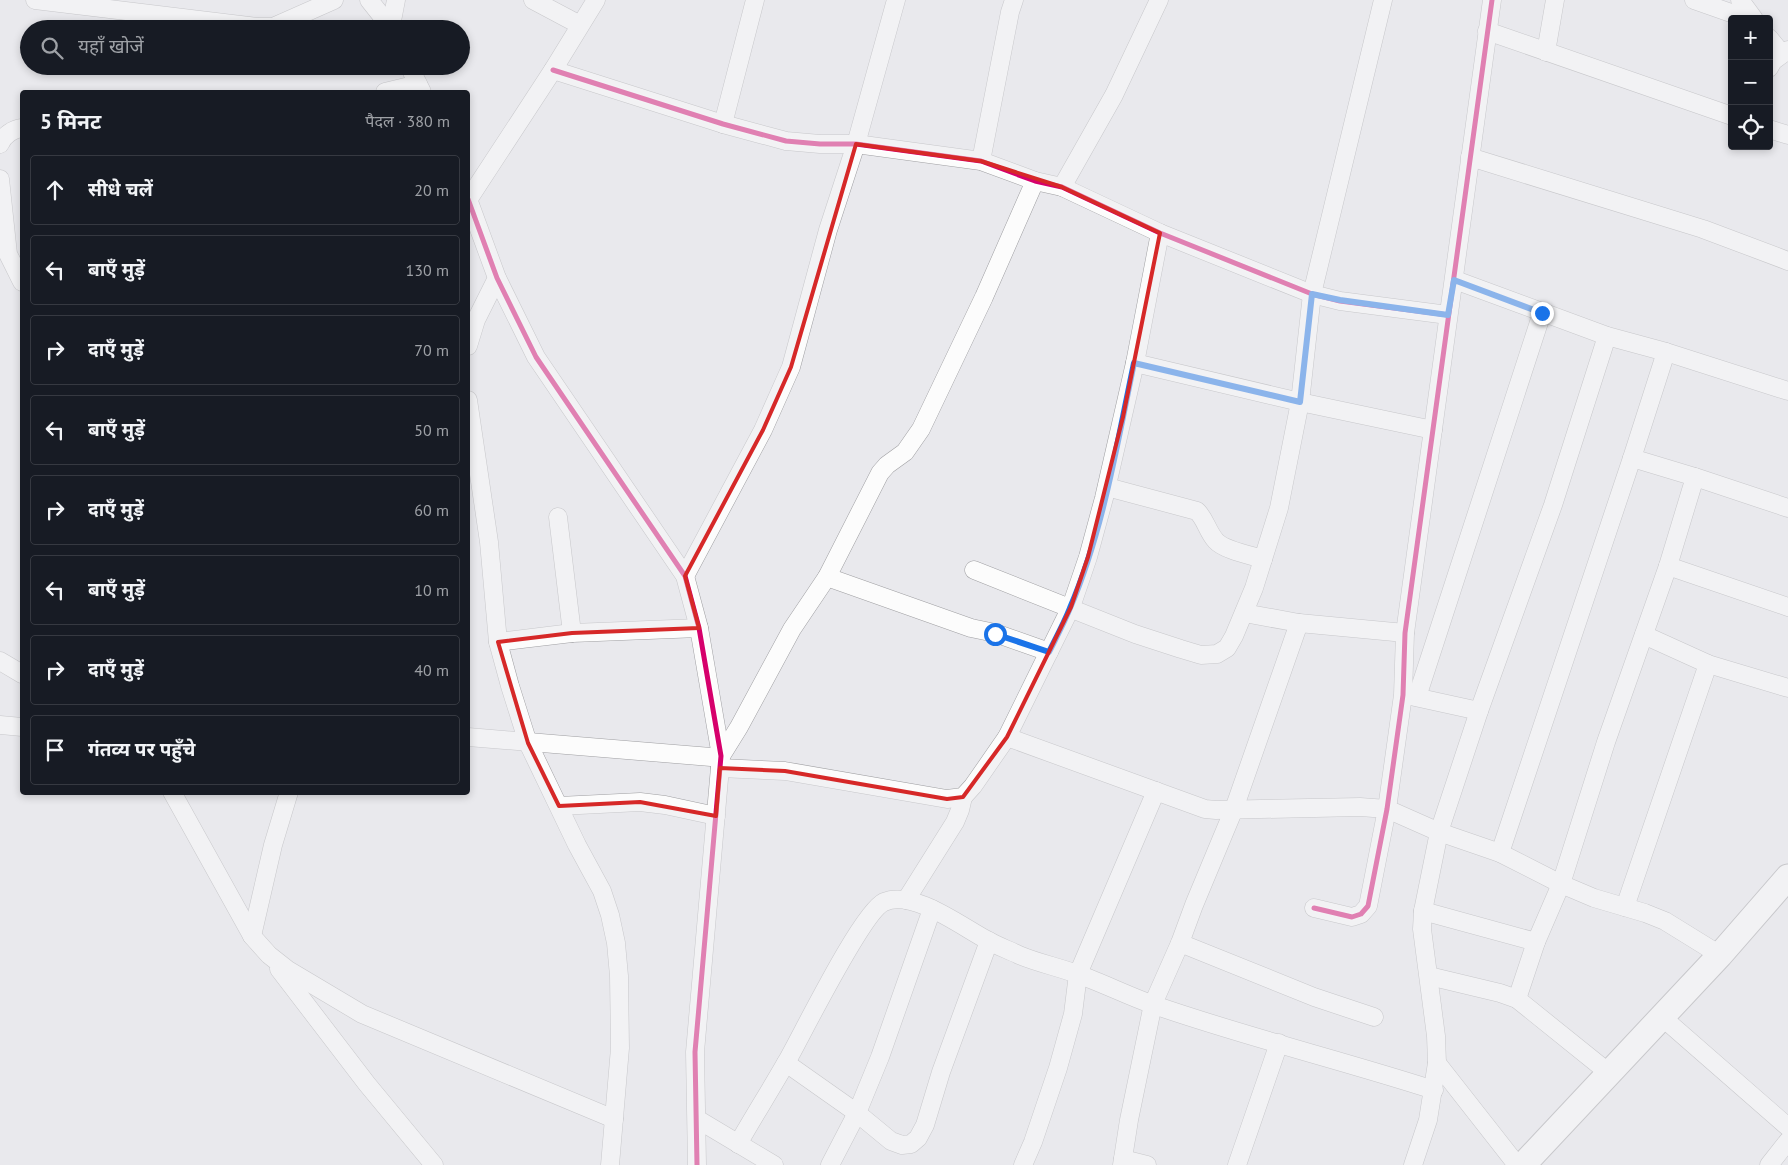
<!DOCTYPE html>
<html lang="hi">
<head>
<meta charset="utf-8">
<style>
  body { margin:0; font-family:"PT Sans","Noto Sans Devanagari",sans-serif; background:#20242c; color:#f1f3f6 }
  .controls { position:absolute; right:15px; top:15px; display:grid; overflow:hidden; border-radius:5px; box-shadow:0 2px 8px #0003 }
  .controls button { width:45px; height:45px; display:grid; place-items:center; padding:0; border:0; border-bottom:1px solid #363941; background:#171b24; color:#f1f3f6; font:25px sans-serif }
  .stop { position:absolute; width:15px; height:15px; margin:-11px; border:4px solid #1a73e8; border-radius:50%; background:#fff }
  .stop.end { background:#1a73e8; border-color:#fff; box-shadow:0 1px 5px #0008 }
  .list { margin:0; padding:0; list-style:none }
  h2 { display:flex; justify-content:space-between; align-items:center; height:65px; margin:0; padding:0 20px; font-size:21px }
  h2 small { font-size:16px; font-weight:400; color:#9ea1a6 }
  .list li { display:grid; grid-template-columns:32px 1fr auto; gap:15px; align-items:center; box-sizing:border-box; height:70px; margin:0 10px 10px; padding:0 10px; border:1px solid #363941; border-radius:5px }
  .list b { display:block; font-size:19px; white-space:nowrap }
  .list em { font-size:16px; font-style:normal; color:#9ea1a6 }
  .icon { flex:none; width:28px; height:28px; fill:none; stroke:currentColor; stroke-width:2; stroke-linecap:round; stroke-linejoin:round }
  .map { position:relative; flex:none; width:1788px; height:1165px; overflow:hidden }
  .search { position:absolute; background:#171b24; box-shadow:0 2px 8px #0003; left:20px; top:20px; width:450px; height:55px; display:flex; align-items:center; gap:12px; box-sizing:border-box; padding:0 18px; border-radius:28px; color:#9ea1a6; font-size:19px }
  .panel { position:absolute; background:#171b24; box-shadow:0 2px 8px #0003; left:20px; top:90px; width:450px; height:705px; border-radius:5px }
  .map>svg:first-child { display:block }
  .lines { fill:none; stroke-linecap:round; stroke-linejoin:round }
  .street-casing { stroke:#9f9fa2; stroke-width:19 }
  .secondary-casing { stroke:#9f9fa2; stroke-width:27 }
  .street { stroke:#fcfcfc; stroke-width:18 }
  .secondary { stroke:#fcfcfc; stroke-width:25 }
  .cycleway-casing { stroke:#fff; stroke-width:8 }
  .cycleway { stroke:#d6006c; stroke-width:5 }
  .route { stroke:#1a73e8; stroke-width:6 }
  .marked { fill:none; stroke:#d62828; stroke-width:4; stroke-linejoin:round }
</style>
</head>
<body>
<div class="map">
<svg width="1788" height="1165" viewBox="0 0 1788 1165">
  <rect width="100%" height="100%" fill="#e9e9ed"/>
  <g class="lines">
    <g class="street-casing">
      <g id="street">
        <path d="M35,0L258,27H273L334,0"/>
        <path d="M369,0L392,29"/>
        <path d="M533,0L580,25"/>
        <path d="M1694,0L1748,19"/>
        <path d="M1740,0L1754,19"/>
        <path d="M391,26L396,0"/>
        <path d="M1487,31L1732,116"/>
        <path d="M1769,38L1782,54"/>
        <path d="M1546,52L1555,0"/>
        <path d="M409,66L422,92"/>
        <path d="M1769,68L1773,61L1788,50"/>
        <path d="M553,70L723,124L786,141L820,144H856L981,161L1035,181L1062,187L1160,233L1312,294L1340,301L1448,315"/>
        <path d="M385,92L418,84"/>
        <path d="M723,124L755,0"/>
        <path d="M1769,129L1788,135"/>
        <path d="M0,144C4,135 13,129 22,128"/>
        <path d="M1470,157L1703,229L1788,261"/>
        <path d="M981,161L1010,12L1014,0"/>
        <path d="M0,179L8,254L22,282"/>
        <path d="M1062,187L1114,95L1159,0"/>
        <path d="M468,199L497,278L536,357L685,576L699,628L721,756L695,1052L697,1165"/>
        <path d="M468,200L553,70L596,0"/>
        <path d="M1455,280L1607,336L1666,352L1788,391"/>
        <path d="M468,346L476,320L497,278"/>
        <path d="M1135,363L1300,402L1433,430"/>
        <path d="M468,400L489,542L498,642L510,686L528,743L577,845L602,891L610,915L616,943L619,976L620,1048L610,1165"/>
        <path d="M1632,458L1695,477L1788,508"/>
        <path d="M1107,487L1197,511C1206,520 1207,531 1216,541C1224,550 1250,555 1263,559"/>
        <path d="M558,517L572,633"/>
        <path d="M1668,566L1788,607"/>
        <path d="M974,570L1135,634L1181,649L1201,655L1217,654L1227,648L1234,636L1254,588L1279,508L1300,402L1312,294L1383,0"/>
        <path d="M685,576L763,430L791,367L828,230L856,144L896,0"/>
        <path d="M827,577L971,628L995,633L1049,652"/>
        <path d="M1244,613L1299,623L1405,633"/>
        <path d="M1644,635L1708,664L1788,688"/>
        <path d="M498,642L572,633L699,628"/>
        <path d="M0,661L22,674"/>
        <path d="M1406,695L1479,711"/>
        <path d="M1417,697L1542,313"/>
        <path d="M0,725L22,727"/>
        <path d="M468,737L711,757L721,756L739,727L792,629L827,577L880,473L887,465L905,452L921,429L984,297L1035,181"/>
        <path d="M1007,737L1205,809L1216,810L1360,807L1387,809L1439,832L1500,853L1561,884L1594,898L1645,913L1665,921L1720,955"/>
        <path d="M720,768L785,771L947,799L963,797L973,786L1007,737L1071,607L1088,557L1104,498L1135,363L1160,233"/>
        <path d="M172,792L252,936L269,955L288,970L362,1014L614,1119"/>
        <path d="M559,806L640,802L665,805L716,816"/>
        <path d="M1500,853L1632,458L1666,352"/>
        <path d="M906,900L955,822L960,810L963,797"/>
        <path d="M1625,907L1708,664"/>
        <path d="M1314,908L1352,917L1361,914L1368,906L1387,809L1403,695L1405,633L1492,0"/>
        <path d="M1423,911L1536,942"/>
        <path d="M252,936L273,845L289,792"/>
        <path d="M1180,943L1314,997L1374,1017"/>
        <path d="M279,969L367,1084L434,1165"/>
        <path d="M1429,976L1500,993L1517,999L1609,1073"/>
        <path d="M1517,999L1536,942L1561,884L1606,742L1668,566L1695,477"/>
        <path d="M1662,1017L1788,1127"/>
        <path d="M786,1063L857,1113L891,1141L902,1145L911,1144L918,1138L925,1125L941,1072L989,941"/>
        <path d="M1437,1063L1517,1165"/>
        <path d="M697,1119L774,1165"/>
        <path d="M738,1144C754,1116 771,1089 787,1061C803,1033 862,912 884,902C913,889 962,927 987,940C997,946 1009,950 1019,955C1038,963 1058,967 1077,974C1103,983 1128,996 1154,1005C1246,1037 1341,1060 1434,1090"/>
        <path d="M1123,1159L1147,1165"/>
        <path d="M830,1165L857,1113L880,1057L932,909"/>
        <path d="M1023,1165L1033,1142L1058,1068L1073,1014L1078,974L1156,791"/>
        <path d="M1122,1165L1129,1120L1153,1004L1180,943L1194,905L1234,809L1299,623"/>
        <path d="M1237,1165L1279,1043"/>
        <path d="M1413,1165L1428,1120L1437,1063L1436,1036L1422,929L1423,911L1439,832L1479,711L1553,505L1607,336"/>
        <path d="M1769,1165L1788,1141"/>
      </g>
    </g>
    <g class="secondary-casing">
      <path id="secondary" d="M1523,1165L1720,955L1788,877"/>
    </g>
    <use href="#street" class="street"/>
    <use href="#secondary" class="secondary"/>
    <g class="cycleway-casing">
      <g id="cycleway">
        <path d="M553,70L723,124L786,141L820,144H856L981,161L1035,181L1062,187L1160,233L1312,294L1340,301L1448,315"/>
        <path d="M468,199L497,278L536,357L685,576L699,628L721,756L695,1052L697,1165"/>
        <path d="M1314,908L1352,917L1361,914L1368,906L1387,809L1403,695L1405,633L1492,0"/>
      </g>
    </g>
    <use href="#cycleway" class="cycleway"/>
  </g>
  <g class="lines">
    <path class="route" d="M995,634L1049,652C1056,638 1064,623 1070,608C1103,531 1117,444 1134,363L1300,402L1312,294L1340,300L1448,315L1454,280L1542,313"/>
  </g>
  <path d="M0 0H1788V1165H0ZM856,144L981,161L1062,187L1160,233L1123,417L1088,557L1071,607L1007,737L963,797L947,799L785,771L720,768L716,816L640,802L559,806L528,743L498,642L572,633L699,628L685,576L763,430L791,367Z" fill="#e9e9ed" fill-opacity=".55" fill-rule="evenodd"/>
  <path class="marked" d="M856,144L981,161L1062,187L1160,233L1123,417L1088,557L1071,607L1007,737L963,797L947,799L785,771L720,768L716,816L640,802L559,806L528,743L498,642L572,633L699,628L685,576L763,430L791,367Z"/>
</svg>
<div class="controls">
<button>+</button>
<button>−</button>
<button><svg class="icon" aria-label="locate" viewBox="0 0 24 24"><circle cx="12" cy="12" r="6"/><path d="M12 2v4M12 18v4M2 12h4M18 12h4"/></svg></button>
</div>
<div class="stop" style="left:995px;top:634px"></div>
<div class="stop end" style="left:1542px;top:313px"></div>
<div class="search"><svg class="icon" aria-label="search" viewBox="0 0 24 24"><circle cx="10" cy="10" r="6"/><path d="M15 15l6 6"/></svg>यहाँ खोजें</div>
<section class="panel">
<h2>5 मिनट<small>पैदल · 380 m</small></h2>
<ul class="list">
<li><svg class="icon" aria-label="ahead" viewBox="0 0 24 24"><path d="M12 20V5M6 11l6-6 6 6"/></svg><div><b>सीधे चलें</b></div><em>20 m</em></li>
<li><svg class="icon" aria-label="left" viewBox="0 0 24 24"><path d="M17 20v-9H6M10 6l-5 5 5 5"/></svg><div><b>बाएँ मुड़ें</b></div><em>130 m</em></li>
<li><svg class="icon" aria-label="right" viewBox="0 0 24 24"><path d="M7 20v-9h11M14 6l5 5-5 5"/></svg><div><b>दाएँ मुड़ें</b></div><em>70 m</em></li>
<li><svg class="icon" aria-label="left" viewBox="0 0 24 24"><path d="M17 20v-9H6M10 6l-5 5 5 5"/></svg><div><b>बाएँ मुड़ें</b></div><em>50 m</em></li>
<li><svg class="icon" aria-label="right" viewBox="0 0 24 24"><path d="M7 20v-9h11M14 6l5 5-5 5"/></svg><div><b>दाएँ मुड़ें</b></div><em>60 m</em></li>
<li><svg class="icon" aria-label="left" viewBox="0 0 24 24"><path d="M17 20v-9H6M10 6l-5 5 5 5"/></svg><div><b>बाएँ मुड़ें</b></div><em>10 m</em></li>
<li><svg class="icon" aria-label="right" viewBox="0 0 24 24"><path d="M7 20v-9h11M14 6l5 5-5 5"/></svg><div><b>दाएँ मुड़ें</b></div><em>40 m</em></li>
<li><svg class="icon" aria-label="arrive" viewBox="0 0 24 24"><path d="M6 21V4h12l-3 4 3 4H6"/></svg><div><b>गंतव्य पर पहुँचे</b></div></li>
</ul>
</section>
</div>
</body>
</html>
